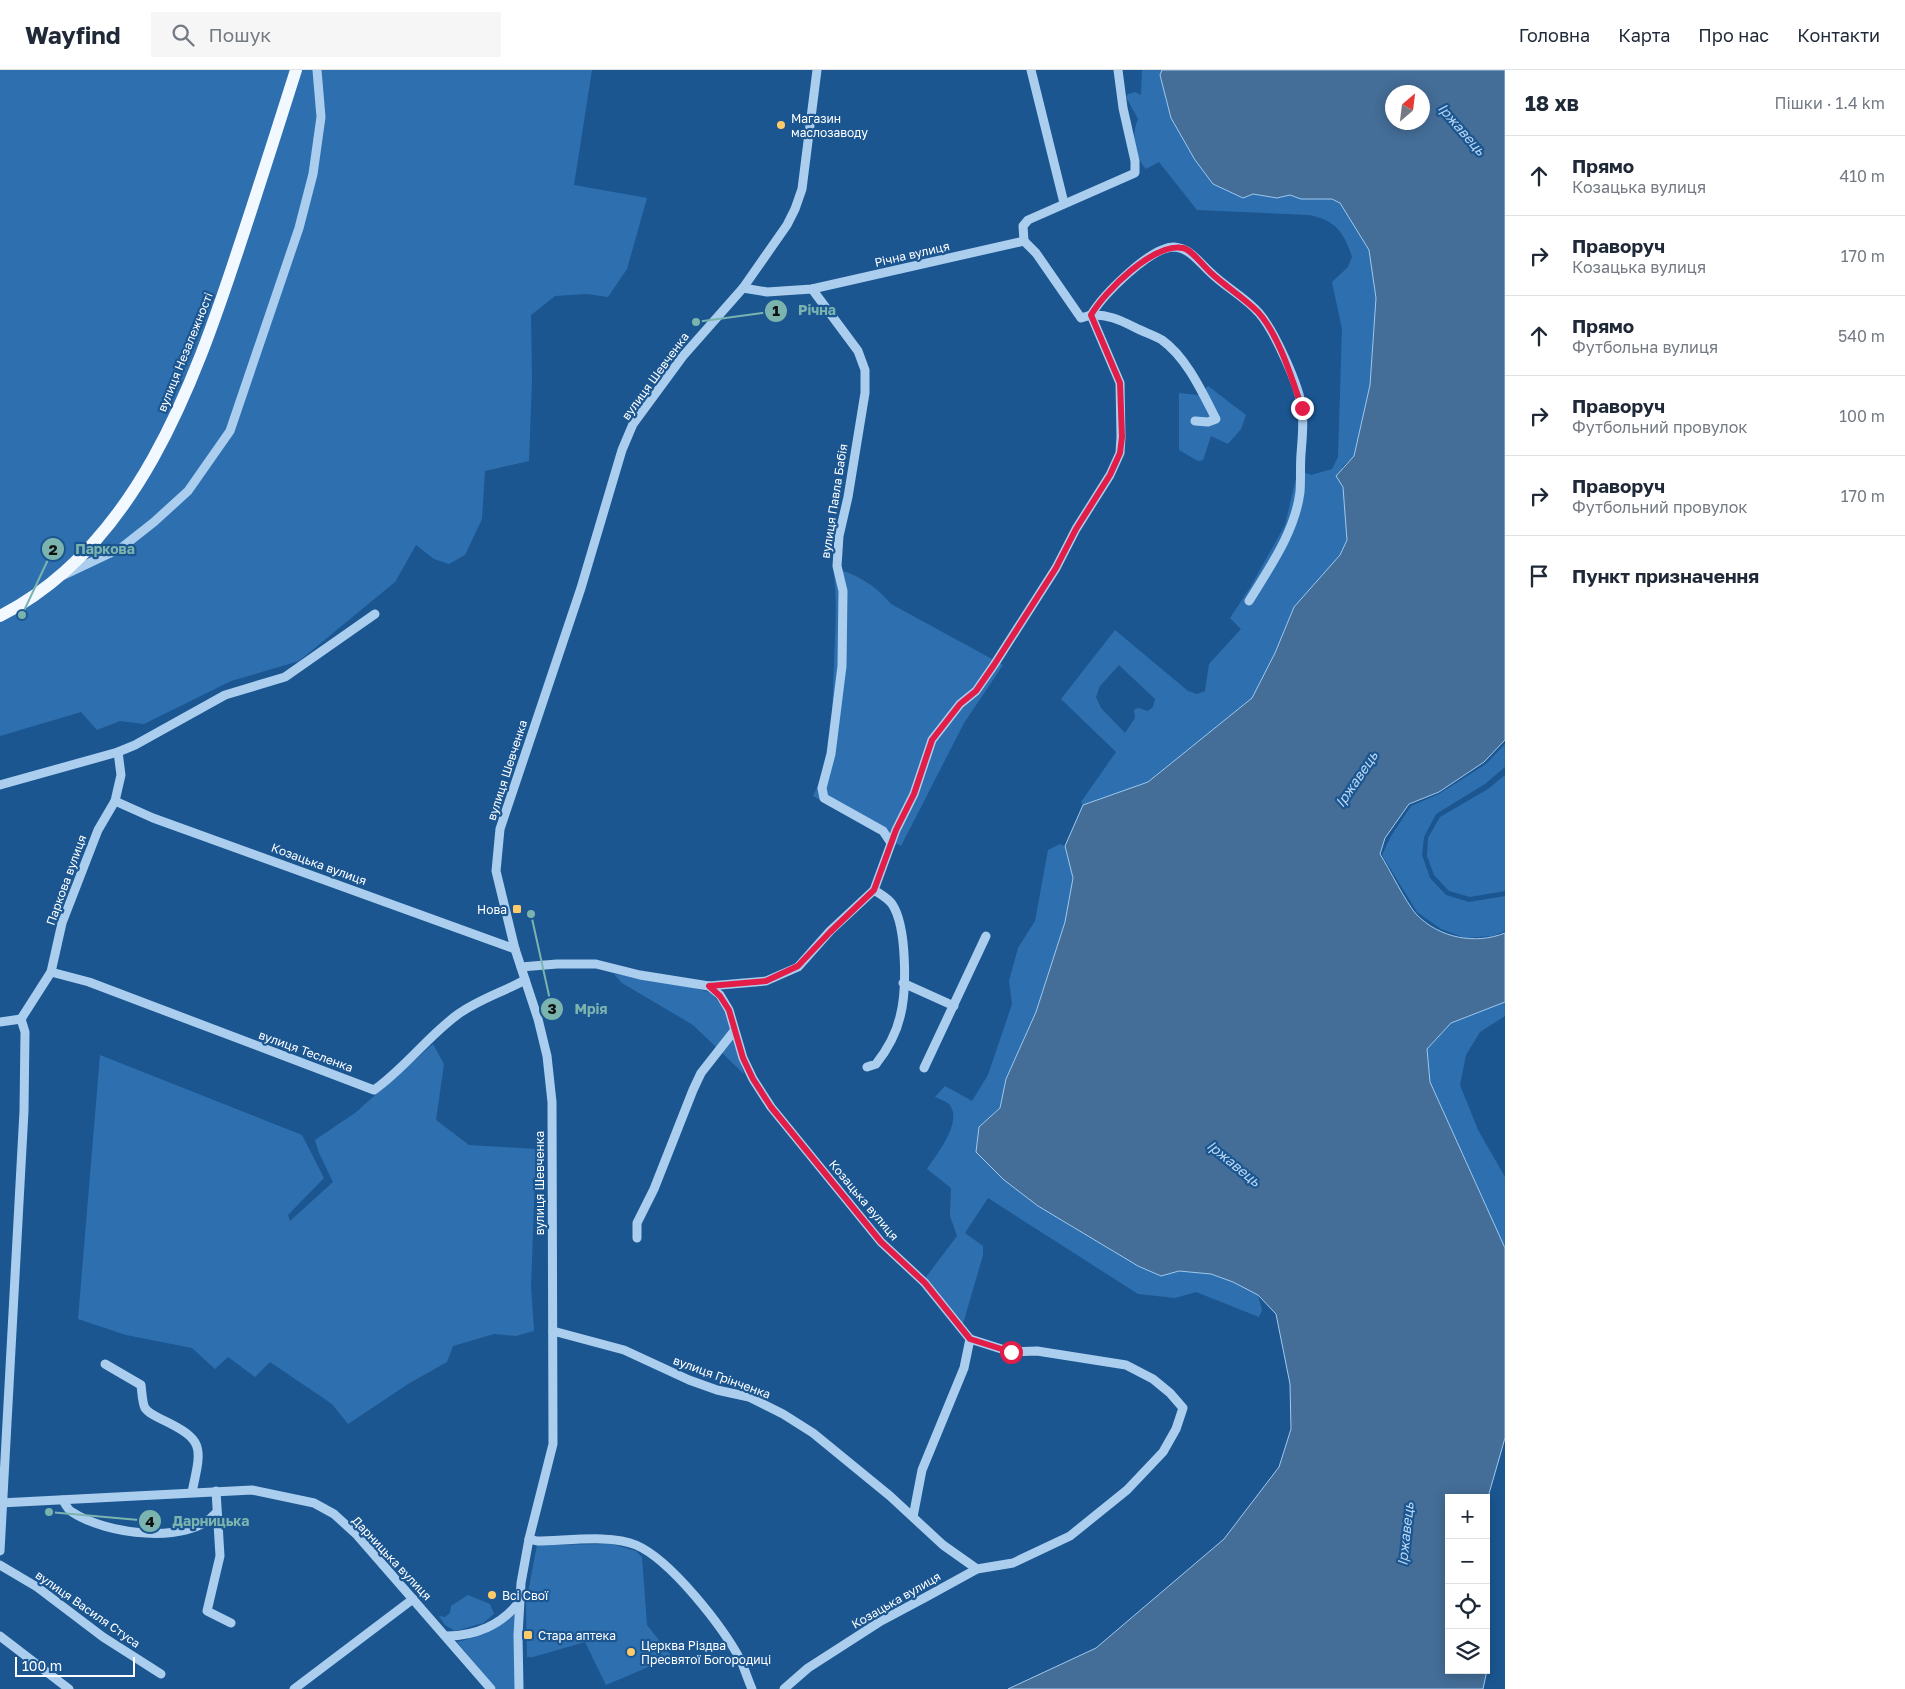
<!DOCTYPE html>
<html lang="uk">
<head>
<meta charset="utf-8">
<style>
  body { margin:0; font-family:"Golos Text",sans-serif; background:#f6f6f7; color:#1f2937 }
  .controls { position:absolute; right:15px; bottom:15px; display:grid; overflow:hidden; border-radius:0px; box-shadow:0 2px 12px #0003 }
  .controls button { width:45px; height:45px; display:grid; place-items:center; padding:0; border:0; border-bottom:1px solid #e0e1e3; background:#fff; color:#1f2937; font:25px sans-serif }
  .compass { position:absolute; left:1385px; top:15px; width:45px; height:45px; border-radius:50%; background:#fff; box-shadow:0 2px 12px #0003; rotate:28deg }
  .scale { position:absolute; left:15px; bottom:12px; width:120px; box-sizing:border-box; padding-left:5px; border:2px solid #fff; border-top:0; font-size:14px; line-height:18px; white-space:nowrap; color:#fff; -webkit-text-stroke:4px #1b5691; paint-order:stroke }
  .stop { position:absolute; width:15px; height:15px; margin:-11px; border:4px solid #e11d48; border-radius:50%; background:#fff }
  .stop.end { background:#e11d48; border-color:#fff; box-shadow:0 1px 5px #0008 }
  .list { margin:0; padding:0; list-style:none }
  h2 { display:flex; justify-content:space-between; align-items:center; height:65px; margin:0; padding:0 20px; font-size:21px }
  h2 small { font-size:16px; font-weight:400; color:#747a83 }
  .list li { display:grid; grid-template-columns:32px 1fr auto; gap:15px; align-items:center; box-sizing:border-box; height:80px; padding:0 20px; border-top:1px solid #e0e1e3 }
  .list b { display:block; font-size:19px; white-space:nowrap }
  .list p { margin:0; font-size:16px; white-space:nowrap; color:#747a83 }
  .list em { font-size:16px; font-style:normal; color:#747a83 }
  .icon { flex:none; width:28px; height:28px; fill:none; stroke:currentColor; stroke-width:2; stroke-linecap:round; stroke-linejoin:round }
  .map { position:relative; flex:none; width:1505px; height:1619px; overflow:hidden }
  header { display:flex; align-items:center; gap:30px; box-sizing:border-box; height:70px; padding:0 25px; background:#fff; border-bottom:1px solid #e0e1e3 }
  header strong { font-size:24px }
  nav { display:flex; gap:28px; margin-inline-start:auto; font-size:18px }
  .search { width:350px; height:45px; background:#f6f6f7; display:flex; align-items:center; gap:12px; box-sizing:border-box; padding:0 18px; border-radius:0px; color:#747a83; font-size:19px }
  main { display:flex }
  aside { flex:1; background:#fff }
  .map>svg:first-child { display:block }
  .green { fill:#2e70af; fill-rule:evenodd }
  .water { fill:#446d97; stroke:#9ec9f0; fill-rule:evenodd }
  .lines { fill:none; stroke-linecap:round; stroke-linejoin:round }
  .minor { stroke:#abceee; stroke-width:9 }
  .major { stroke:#f2f8ff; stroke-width:12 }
  .route { stroke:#e11d48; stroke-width:6 }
  .poi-dot { fill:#ffca68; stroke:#1b5691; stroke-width:2 }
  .labels { text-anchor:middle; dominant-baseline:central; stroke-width:4.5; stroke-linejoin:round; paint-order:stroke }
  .poi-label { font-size:12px; fill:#fff; stroke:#1b5691; text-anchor:start }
  .street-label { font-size:12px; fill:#fff; stroke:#1b5691 }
  .water-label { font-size:14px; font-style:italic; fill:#b7d7f5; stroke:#1b5691 }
  .leader { fill:none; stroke:#7bb4af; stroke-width:2 }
  .callout-dot { fill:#7bb4af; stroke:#1b5691; stroke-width:2 }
  .mark-label { font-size:15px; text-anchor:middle; font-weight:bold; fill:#111 }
  .callout-label { font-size:14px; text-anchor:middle; font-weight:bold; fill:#7bb4af; stroke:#1b5691; stroke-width:4.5; stroke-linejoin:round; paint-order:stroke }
</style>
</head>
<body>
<header>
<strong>Wayfind</strong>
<div class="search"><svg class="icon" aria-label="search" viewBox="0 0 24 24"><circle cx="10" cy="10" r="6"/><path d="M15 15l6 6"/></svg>Пошук</div>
<nav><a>Головна</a><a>Карта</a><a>Про нас</a><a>Контакти</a></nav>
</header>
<main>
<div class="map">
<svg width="1505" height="1619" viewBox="0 0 1505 1619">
  <rect width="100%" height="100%" fill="#1b5691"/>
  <g class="green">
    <path d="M0,0H592L574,115L647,128L627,199L608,227L587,224L555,226L531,245L532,309L529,391L485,401L482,449L465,485L449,494L434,489L416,475L395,512L299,591L231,611L144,654L120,651L97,660L81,642L0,666Z"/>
    <path d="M1142,0H1162L1160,5L1171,48L1195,90L1213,114L1243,128L1253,124L1277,128L1290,125L1301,129H1332L1340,133L1369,180L1376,228L1370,315L1354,386L1342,397L1347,470L1340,485L1294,537L1275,583L1252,628L1148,712L1083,735L1081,732L1116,682L1061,629L1115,560L1188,621L1197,624L1205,621L1209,594L1241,559L1230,548L1251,516L1285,455L1298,400L1311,405L1332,399L1338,387L1342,259L1332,212L1348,197L1352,187C1344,162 1335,150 1309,145L1197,140L1159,92L1146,99C1134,85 1131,65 1138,49L1126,27L1128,24L1135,22L1141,25ZM1119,595L1155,629L1153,637L1148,641L1138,638L1134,640L1135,648L1125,663L1101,638L1096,627L1100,616Z"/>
    <path d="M1208,316L1246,345L1241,359L1228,374L1211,366L1203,390L1198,391L1179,380V323L1198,325Z"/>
    <path d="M833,498C857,504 875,515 891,534L1003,595L964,653L901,776L813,726C834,687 832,638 834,594C835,561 838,530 833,498Z"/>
    <path d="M1505,674V697L1485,714L1436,744L1424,767L1422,785L1430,808L1446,825L1469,832L1505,826V861L1493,866L1465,868L1441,859L1417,842L1382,785L1391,766L1411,736L1439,724L1486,694Z"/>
    <path d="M1505,705V821L1470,827L1449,821L1434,805L1427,786L1428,768L1440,747L1488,719Z"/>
    <path d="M1060,774L1065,776L1073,808L1065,852L1036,942L1006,1009L1000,1038L979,1057L1038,1136L1138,1196L1161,1206L1179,1201L1211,1204L1233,1212L1258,1225L1262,1240L1259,1247L1196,1222L1175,1228L1138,1224L988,1128L965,1163L983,1176V1185L960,1264L920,1215L957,1166L950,1146L951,1118L927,1099C936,1085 964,1051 949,1034C946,1031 939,1029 935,1027L945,1016L972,1031L988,1005L1012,934L1009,911L1018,878L1035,851L1048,780Z"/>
    <path d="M614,904L677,913L712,923L728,945L734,974L744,1004L693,955L622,913Z"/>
    <path d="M1505,932V946L1480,962L1466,985L1460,1015L1478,1060L1505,1107V1178L1430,1012L1427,979L1451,953Z"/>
    <path d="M433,974L444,994L436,1050L469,1075L536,1079L531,1217L534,1261L516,1266L494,1264L453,1276L447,1292L408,1314L348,1354L332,1334L270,1292L255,1307L228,1287L215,1299L192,1278L126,1265L78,1249L100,985L302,1065L324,1108L288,1145L290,1151L333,1112L319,1083L315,1070L355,1043Z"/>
    <path d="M612,1474L636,1481L642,1487L647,1555L672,1587L606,1615L585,1572L533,1587H527L526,1533L537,1475Z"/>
    <path d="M468,1525L490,1534L494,1544L483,1553L455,1561L445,1555L439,1546L445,1547L450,1543L451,1536Z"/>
    <path d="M515,1544V1619H496L457,1572C479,1567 498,1560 515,1544Z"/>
  </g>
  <path class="water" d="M1162,0H1505V670L1484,692L1439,722L1409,734L1385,768L1380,784C1390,800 1405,831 1416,844C1439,868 1475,875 1505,863V932L1451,953L1427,979L1430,1012L1505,1178V1368L1486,1434V1428H1449V1600H1486V1564L1487,1600L1483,1619H1008L1096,1578L1224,1469L1279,1397L1291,1359L1290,1314L1276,1244L1258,1225L1233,1212L1211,1204L1179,1201L1161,1206L1138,1196L1038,1136L1004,1110L976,1082L979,1057L1000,1038L1006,1009L1036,942L1065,852L1073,808L1065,776L1083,735L1148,712L1252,628L1275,583L1294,537L1340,485L1347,470L1343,417L1336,406L1354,386L1370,315L1376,228L1369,180L1340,133L1332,129H1301L1290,125L1277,128L1253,124L1243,128L1213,114L1195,90L1171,48L1160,5ZM1392,22H1422V52H1392Z"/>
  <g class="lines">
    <g class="minor">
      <path d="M1031,0L1064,133"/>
      <path d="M1024,171L1023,156L1028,150L1135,103V91L1123,38L1118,0"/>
      <path d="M743,218L767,222L812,219L1024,171"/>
      <path d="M812,219L858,281L865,300V323L848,427L839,466L837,496L843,521L842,596L831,684L822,718L824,728L883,761L891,773"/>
      <path d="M1091,245C1103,225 1150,177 1174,177C1190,178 1199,192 1210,202C1225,217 1245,227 1259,243C1274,260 1300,317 1302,339C1304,354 1302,370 1301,384C1300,397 1301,410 1300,422C1295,462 1269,498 1249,531"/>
      <path d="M1091,245C1107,244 1120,250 1134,257C1143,262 1154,265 1162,270C1187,288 1202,322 1216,349L1208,352L1195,351"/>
      <path d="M64,505L121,478L154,452L188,421L230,361L299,158L313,104L321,47L317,0"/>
      <path d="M0,715L118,682L135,675L225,625L285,607L375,544"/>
      <path d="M115,731L153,748L515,879"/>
      <path d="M521,897L557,894H596L640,905L709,916L720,925L729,940L743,988L753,1009L771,1037L881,1172L925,1213L970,1269L1011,1282L1037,1281L1126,1295L1153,1309L1170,1323L1183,1338L1176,1359L1163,1382L1127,1420L1070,1466L1013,1493L977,1499L926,1527L881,1551L808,1598L784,1619"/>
      <path d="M51,902L89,912L374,1020C405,998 427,967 457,945C477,930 503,922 525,910"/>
      <path d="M903,913L954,936"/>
      <path d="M709,916L766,911L798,897L830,861L874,820"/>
      <path d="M21,949L51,902L62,853L98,760L115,731L121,705L118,682"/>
      <path d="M0,952L21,949"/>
      <path d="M867,997L876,994C887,980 896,964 900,947C907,921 907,856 892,834C888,828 880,824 874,820L896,760L914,724L932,670L960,634L976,621L994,595L1056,498L1076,459L1110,405L1120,383L1121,367L1120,313L1091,245L1081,248L1036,183L1024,171"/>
      <path d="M924,998L986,866"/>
      <path d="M637,1168V1153L654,1119L693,1020L701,1003L734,961"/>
      <path d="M553,1261L624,1280L689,1310L717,1320L749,1327L783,1344L813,1363L890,1426L943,1475L977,1499"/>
      <path d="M105,1294L141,1315C142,1322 142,1332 145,1338C149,1344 156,1346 161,1349C205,1370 202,1376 192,1422"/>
      <path d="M216,1421L220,1486L207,1541L231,1553"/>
      <path d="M63,1430C65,1434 68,1440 72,1442C105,1464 188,1476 216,1443"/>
      <path d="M0,1433L252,1420L314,1433L334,1444L357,1465L491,1619"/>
      <path d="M913,1447L922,1400L964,1298L970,1269"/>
      <path d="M529,1469L537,1471C565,1471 611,1464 636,1475C671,1490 723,1557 741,1591C745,1600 748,1610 752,1619"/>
      <path d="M0,1481L24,1041L25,962L21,949"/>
      <path d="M0,1495L37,1517L103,1567L161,1604"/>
      <path d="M0,1566L69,1619"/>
      <path d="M447,1566C475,1566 502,1555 519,1532"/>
      <path d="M294,1619L413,1529"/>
      <path d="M519,1619L518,1565L521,1513L529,1469L553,1374L552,1032L547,986L538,949L515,879L496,801L500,759L581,518L622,380L633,354L683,286L743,218L787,155L795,139L802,119L817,0"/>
    </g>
    <path class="major" d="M0,546C136,477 193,316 238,180C258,120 277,60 296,0"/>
  </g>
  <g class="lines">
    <path class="route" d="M1011,1282L970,1269L925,1213L881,1172L771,1037L753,1009L743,988L729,940L720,926L709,916L766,911L798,896L830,862L874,820L896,760L914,724L932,670L960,634L976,621L994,595L1056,498L1076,459L1110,405L1120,383L1122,367L1120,313L1091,245C1105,221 1153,173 1183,178C1192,180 1203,196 1211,203C1226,217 1243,227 1258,242C1279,265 1292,309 1302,338"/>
  </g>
  <g class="poi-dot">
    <circle cx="781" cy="55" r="5"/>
    <rect x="512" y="834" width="10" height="10" rx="2.5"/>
    <circle cx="492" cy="1525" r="5"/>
    <rect x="523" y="1560" width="10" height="10" rx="2.5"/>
    <circle cx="631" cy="1582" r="5"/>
  </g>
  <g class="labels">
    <g class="poi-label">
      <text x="791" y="48">Магазин<tspan x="791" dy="14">маслозаводу</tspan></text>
      <text x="507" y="839" text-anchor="end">Нова</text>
      <text x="502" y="1525">Всі Свої</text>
      <text x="538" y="1565">Стара аптека</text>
      <text x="641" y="1575">Церква Різдва<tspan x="641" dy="14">Пресвятої Богородиці</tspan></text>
    </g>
    <g class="street-label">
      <text transform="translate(912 184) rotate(-13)">Річна вулиця</text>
      <text transform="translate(185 282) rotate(-68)">вулиця Незалежності</text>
      <text transform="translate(655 306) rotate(-54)">вулиця Шевченка</text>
      <text transform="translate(834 431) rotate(-81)">вулиця Павла Бабія</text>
      <text transform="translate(507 700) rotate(-72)">вулиця Шевченка</text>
      <text transform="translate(319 794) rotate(20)">Козацька вулиця</text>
      <text transform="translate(66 810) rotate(-70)">Паркова вулиця</text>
      <text transform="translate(306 981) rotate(20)">вулиця Тесленка</text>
      <text transform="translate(539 1113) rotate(-90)">вулиця Шевченка</text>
      <text transform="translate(864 1130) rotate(50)">Козацька вулиця</text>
      <text transform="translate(722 1307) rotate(20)">вулиця Грінченка</text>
      <text transform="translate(392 1488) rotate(47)">Дарницька вулиця</text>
      <text transform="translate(896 1530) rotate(-30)">Козацька вулиця</text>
      <text transform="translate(88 1539) rotate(35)">вулиця Василя Стуса</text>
    </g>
    <g class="water-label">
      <text transform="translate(1462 59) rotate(49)">Іржавець</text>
      <text transform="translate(1356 709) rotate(-56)">Іржавець</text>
      <text transform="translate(1234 1093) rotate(39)">Іржавець</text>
      <text transform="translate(1405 1464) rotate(-84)">Іржавець</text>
    </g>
  </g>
  <path class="leader" d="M696 252L776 241M22 545L53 479M531 844L552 939M49 1442L150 1451"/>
  <g class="callout-dot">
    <circle cx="696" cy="252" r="5"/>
    <circle cx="22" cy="545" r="5"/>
    <circle cx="531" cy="844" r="5"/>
    <circle cx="49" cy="1442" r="5"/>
    <circle cx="776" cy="241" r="12"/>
    <circle cx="53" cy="479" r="12"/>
    <circle cx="552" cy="939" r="12"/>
    <circle cx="150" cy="1451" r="12"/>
  </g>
  <g class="mark-label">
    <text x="776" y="246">1</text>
    <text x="53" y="485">2</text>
    <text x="552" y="944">3</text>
    <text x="150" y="1457">4</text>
  </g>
  <g class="callout-label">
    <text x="817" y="245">Річна</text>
    <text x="105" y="484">Паркова</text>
    <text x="591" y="944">Мрія</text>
    <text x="211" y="1456">Дарницька</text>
  </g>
</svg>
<div class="controls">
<button>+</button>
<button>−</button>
<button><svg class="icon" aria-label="locate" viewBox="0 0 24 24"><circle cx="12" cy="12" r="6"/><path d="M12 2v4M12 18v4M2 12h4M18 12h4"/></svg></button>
<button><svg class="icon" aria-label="layers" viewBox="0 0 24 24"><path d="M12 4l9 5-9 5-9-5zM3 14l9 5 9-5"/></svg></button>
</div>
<svg class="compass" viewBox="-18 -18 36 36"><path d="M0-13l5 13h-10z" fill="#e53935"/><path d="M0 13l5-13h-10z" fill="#747a83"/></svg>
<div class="scale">100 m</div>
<div class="stop" style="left:1011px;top:1282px"></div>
<div class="stop end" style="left:1302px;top:338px"></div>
</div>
<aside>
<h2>18 хв<small>Пішки · 1.4 km</small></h2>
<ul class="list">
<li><svg class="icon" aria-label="ahead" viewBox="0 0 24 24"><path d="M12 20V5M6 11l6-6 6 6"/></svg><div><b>Прямо</b><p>Козацька вулиця</p></div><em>410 m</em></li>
<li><svg class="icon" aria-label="right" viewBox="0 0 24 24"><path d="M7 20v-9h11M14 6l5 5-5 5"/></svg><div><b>Праворуч</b><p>Козацька вулиця</p></div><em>170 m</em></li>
<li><svg class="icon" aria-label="ahead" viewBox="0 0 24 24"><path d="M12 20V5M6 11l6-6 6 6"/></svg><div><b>Прямо</b><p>Футбольна вулиця</p></div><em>540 m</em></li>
<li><svg class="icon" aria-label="right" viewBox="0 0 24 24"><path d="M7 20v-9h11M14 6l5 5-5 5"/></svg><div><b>Праворуч</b><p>Футбольний провулок</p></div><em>100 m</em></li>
<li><svg class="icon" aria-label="right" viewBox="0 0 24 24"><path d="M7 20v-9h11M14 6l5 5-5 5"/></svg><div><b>Праворуч</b><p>Футбольний провулок</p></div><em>170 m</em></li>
<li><svg class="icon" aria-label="arrive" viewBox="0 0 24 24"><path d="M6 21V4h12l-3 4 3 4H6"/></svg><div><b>Пункт призначення</b></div></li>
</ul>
</aside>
</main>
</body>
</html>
